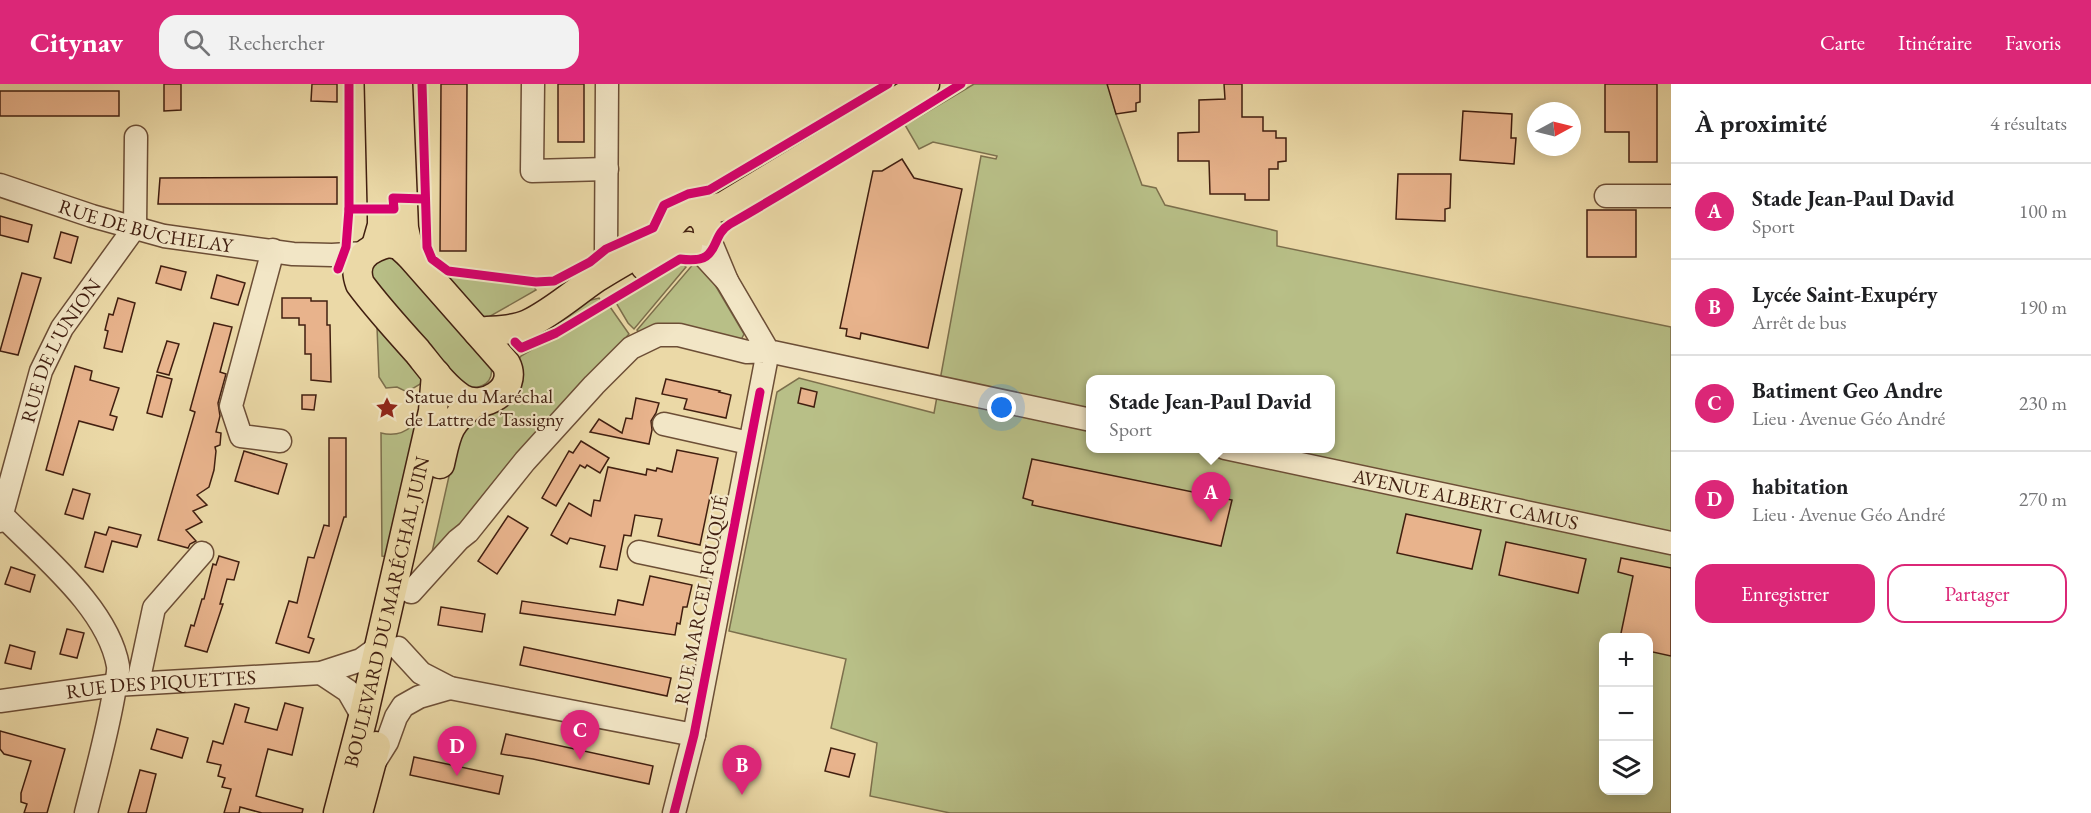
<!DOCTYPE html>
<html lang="fr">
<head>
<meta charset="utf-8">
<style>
  body { margin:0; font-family:"EB Garamond",serif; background:#f2f2f2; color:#202124 }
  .controls { position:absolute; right:18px; bottom:18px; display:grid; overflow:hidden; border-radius:12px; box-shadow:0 3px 15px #0003 }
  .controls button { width:54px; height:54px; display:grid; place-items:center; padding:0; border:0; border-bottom:2px solid #e0e0e0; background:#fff; color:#202124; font:30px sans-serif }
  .compass { position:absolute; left:1527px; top:18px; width:54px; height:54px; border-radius:50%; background:#fff; box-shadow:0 3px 15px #0003; rotate:83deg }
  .you { position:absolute; left:1002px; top:324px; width:21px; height:21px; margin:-15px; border:4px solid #fff; border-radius:50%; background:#1a73e8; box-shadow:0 0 0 9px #1a73e833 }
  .badge { display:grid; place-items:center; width:39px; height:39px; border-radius:50%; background:#db2777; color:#fff; font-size:20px; font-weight:700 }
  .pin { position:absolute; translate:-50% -50px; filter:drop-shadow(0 2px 3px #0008) }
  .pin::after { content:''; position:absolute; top:32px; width:21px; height:18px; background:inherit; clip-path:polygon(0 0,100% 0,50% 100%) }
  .popup { position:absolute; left:1086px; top:291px; width:249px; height:78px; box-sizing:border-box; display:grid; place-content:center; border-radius:12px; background:#fff; filter:drop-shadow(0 2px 4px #0005); font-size:20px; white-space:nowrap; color:#757577 }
  .popup b { font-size:22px; color:#202124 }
  .popup::after { content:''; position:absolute; left:50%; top:100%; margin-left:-12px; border:12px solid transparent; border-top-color:#fff }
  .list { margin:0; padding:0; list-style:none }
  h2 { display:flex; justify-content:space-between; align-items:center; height:78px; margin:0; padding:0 24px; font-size:26px }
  h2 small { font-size:20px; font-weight:400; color:#757577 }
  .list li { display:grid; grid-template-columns:39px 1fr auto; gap:18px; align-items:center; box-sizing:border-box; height:96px; padding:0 24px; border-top:2px solid #e0e0e0 }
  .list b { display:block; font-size:22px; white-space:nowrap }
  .list p { margin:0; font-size:20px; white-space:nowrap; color:#757577 }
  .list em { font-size:20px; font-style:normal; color:#757577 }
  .actions { display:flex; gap:12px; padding:18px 24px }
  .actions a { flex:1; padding:14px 0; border:2px solid #db2777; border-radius:18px; text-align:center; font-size:21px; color:#db2777 }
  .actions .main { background:#db2777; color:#fff }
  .icon { flex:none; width:33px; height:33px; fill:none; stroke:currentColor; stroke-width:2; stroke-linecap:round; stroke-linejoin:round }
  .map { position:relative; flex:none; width:1671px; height:729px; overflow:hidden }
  header { display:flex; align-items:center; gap:36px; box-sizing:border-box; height:84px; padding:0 30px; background:#db2777; color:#fff }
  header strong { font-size:28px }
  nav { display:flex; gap:33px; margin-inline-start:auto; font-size:21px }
  .search { width:420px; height:54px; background:#f2f2f2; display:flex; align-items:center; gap:15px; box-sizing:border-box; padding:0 21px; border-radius:18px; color:#757577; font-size:22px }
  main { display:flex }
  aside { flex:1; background:#fff }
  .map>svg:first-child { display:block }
  .green { fill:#b8bf87; stroke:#7c6f4c; stroke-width:1.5; fill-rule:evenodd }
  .building { fill:#e8b38c; stroke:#411f10; stroke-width:1.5 }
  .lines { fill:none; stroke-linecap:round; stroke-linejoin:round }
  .minor-casing { stroke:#6c4e36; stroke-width:25 }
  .major-casing { stroke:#411f10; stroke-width:31 }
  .minor { stroke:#f2e6c6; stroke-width:22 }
  .major { stroke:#ebd9a7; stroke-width:28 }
  .cycleway-casing { stroke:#f2e6c6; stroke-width:13 }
  .cycleway { stroke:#d6006c; stroke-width:9 }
  .labels { text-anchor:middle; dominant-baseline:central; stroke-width:4.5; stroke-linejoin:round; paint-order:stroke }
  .street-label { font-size:20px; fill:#411f10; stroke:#f2e6c6 }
  .poi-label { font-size:20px; fill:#411f10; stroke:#f2e6c6; text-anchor:start }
</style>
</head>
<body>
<header>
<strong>Citynav</strong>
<div class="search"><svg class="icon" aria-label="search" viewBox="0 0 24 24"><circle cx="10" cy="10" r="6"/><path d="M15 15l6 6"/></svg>Rechercher</div>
<nav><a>Carte</a><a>Itinéraire</a><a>Favoris</a></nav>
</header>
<main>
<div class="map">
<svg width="1671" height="729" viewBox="0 0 1671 729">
  <rect width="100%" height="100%" fill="#ebd9a7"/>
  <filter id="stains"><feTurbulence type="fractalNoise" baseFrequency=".00333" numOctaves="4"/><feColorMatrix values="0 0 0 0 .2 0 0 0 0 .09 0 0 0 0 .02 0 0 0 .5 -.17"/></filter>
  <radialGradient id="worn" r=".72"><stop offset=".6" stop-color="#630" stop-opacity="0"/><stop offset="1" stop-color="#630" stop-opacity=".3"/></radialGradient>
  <g class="green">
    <path d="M974,0H1109L1116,30L1142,101L1156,104L1165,121L1277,147V162L1671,243V729H950L870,712L877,659L831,644L846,575L729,547L777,308L799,294L934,329L981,72L996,75L997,72L933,58L919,65L905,41ZM1091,296H1331V364H1091ZM1604,554H1648V706H1604Z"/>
    <path d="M386,172L395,175L491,282C494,299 482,305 467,303L372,201C369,181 369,182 386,172Z"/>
    <path d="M680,177L686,183L634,245L628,239L615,217Z"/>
    <path d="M695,178L711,194L744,250L741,256L639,249L637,246Z"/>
    <path d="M443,190L534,203L536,206L487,234L481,231Z"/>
    <path d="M599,214L602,219L556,248H548L535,245L579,219Z"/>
    <path d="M608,220L629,250L485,414L432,468L458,352L521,272Z"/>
    <path d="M377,243L420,293L422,299L407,308L397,303L386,304L379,293Z"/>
    <path d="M412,342L418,346L388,473L382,472L381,349C393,352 403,350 412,342Z"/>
  </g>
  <g class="building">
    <path d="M164,0H181V26L164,27Z"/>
    <path d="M312,0H337V18L311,17Z"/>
    <path d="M441,0H467L466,167H440Z"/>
    <rect x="558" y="0" width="26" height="58"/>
    <path d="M1107,0H1140V18L1136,19V27L1116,30Z"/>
    <path d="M1224,0H1242V33H1263V47H1276V54H1286V77L1278,78V85H1269V116H1245V110H1210L1209,77H1178V49L1199,48V16L1225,15Z"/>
    <path d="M1605,0H1657V78H1629V48H1605Z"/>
    <rect x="0" y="7" width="119" height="25"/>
    <path d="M1463,27L1512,30L1511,54H1516L1514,80L1460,76Z"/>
    <path d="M902,75L914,94L962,105L928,264L861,249L860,255L846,252L847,245L840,244L873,87H882Z"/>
    <path d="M1398,90H1451L1450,124L1445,125V137L1396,135Z"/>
    <path d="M337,93V120H158L160,94Z"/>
    <rect x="1587" y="126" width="49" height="47"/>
    <path d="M0,132L32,141L28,158L0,151Z"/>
    <path d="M61,148L78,153L71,179L54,174Z"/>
    <path d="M161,182L186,188L181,206L156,199Z"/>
    <path d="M22,189L41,194L18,271L0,267Z"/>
    <path d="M217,191L245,199L238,221L211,214Z"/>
    <path d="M118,214L135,219L122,268L104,264L108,247L105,246L109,230L113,231Z"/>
    <path d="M282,214H311V217H327V241H330L331,298L311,296V270H305V241H299V234H282Z"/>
    <path d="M214,239L232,243L220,288L226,290L218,319L220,332L216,348L221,349L220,361L215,363L216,367L214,386L209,403L197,411L207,421L193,427L202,438L186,446L196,457L190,460L188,464L158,456L195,328L190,326Z"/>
    <path d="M167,257L179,260L169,291L157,288Z"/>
    <path d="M75,282L92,287L90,296L119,304L110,331L117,333L113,346L79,337L63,391L46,386Z"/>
    <path d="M157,291L172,295L162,333L147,329Z"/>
    <path d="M666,295L720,307L719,308L731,311L726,334L684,325L687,315L662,310Z"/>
    <path d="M801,304L817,308L814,323L798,319Z"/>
    <path d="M302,311H316L314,326L302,325Z"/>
    <path d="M636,314L659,319L656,329L651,337L652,346L649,360L590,348L599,335L622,349L626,334L632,335Z"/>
    <path d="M329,354H346V433H344L308,553L314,555L309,569L276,559L289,517L297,519L308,473L314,474L324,441L329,442Z"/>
    <path d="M581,357L609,374L600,389L587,381L585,384L580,381L556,422L542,414L569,367L573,369Z"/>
    <path d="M677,366L718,374L700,461L658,452L662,435L635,431L631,452L624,451L617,486L600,483L605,462L570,454L567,460L551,451L569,419L591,432L594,416L600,417L608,383L646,391L647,385L656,387L657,384L672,388Z"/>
    <path d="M244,367L287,380L278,410L235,397Z"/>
    <path d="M1032,375L1232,416L1221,462L1032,421L1033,417L1023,414Z"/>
    <path d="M73,405L90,410L83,435L65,430Z"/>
    <path d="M1406,430L1481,446L1472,485L1397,469Z"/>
    <path d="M508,432L528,444L497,490L478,477Z"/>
    <path d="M109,443L141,451L137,463L112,457L103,488L85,483L95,448L106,451Z"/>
    <path d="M1506,458L1586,475L1578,509L1499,491Z"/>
    <path d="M219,472L239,478L234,496L227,495L220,520H223L207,568L185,562L191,541L194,542L202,515H204L213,480L216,481Z"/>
    <path d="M1621,474L1671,484V572L1648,567V554H1620L1633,492L1618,488Z"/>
    <path d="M11,483L35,491L30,508L5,500Z"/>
    <path d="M650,492L692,501L687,523H683L680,540L677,539L675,551L520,529L522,517L615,531L618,516L643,521Z"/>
    <path d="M441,523L485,530L482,548L438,541Z"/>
    <path d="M67,545L84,549L77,574L60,570Z"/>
    <path d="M10,561L35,568L31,585L5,579Z"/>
    <path d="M524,563L671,594L667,612L520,581Z"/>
    <path d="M285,619L303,624L292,671L268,665L256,712L303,725L302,729H262L240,723L239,729H224L231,705L222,703L225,694L218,692L221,681L207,678L213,657L223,660L235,620L249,624L245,638L277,646Z"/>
    <path d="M157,645L188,654L182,674L151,665Z"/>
    <path d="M0,647L65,665L47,729H24L27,720L21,718V709L31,677L4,670L0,665Z"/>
    <path d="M506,650L653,682L649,700L533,675L501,670Z"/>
    <path d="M831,664L855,670L849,693L825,687Z"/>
    <path d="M414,673L503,692L499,710L410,691Z"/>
    <path d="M140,686L156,690L146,729H128Z"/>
  </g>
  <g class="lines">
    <g class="minor-casing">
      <g id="minor">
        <path d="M533,0L532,87L607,85"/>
        <path d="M607,0L606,165L612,185"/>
        <path id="s1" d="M0,101L92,132L164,152L293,170L332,171L365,169"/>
        <path d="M1606,112H1671"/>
        <path d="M692,162L705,173L727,197L707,149"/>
        <path d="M273,166L231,322L241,352L280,357"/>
        <path d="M727,197L768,267L1091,336"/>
        <path d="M664,340L749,359"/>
        <path id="s2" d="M1225,364L1671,459"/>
        <path d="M3,432C42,472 108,524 118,582C119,590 115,601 114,609C107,650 96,689 86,729"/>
        <path id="s3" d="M0,437L41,287L62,244L135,143L136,53"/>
        <path d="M639,468L725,486"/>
        <path d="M411,508L458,456L468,448L525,377L594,301L631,264L658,251H679L747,268L768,267L694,651L674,729"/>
        <path d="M398,564L421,589L450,604L694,651"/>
        <path d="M321,589L348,607L363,633"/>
        <path d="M138,599L154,524L202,469"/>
        <path id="s4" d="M0,617L115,601L321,589L361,576L379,563"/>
        <path d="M372,682L387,658L396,633L403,622L419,613L450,604"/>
      </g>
    </g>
    <g class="major-casing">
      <g id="major">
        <path d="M398,0L404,144L410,171"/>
        <path d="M689,128L710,126L724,122L925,0"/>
        <path d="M389,159L399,161L410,171L506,280C519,305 483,328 461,314C444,303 430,283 417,267C397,245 377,223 360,200C351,176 368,164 389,159Z"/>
        <path d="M376,162L382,141V126L379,0"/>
        <path d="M645,182L671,168L688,162"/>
        <path d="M478,248C495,246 513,247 528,240C553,228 574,209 596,194C616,181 636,171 655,158C666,151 674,133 684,129C697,124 708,135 708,148"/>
        <path d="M440,380C447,349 447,340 474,319"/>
        <path id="s5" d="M338,729L363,633L433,327L436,290"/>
        <path d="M358,729L376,662"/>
      </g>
    </g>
    <use href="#minor" class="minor"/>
    <use href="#major" class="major"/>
    <g class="cycleway-casing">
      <g id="cycleway">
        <path d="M422,0L427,163L432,175L448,187L536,198L554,197L590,178L606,165L653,144L664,121L688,110L709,106L888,0"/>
        <path d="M349,125H394L393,114L425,115"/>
        <path d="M338,185L346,163L349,125V0"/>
        <path d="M515,258L521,264L556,249L680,175C723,181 708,153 730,140C808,95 884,48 961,0"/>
        <path d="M674,729L694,651L760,308"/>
      </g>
    </g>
    <use href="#cycleway" class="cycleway"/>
  </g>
  <defs>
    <g id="sight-bare" transform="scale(1.8)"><path d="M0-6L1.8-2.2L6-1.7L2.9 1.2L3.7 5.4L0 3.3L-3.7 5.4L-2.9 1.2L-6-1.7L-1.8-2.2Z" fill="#8f2418" stroke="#f2e6c6" stroke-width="2.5" paint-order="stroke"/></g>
  </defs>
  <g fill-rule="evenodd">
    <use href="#sight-bare" x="387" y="324"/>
  </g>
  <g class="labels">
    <g class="street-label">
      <text stroke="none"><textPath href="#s1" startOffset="152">RUE DE BUCHELAY</textPath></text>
      <text stroke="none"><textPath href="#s3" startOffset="182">RUE DE L'UNION</textPath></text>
      <text stroke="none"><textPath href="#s2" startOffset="246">AVENUE ALBERT CAMUS</textPath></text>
      <text transform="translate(701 516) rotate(-79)">RUE MARCEL FOUQUÉ</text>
      <text stroke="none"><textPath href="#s5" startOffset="207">BOULEVARD DU MARÉCHAL JUIN</textPath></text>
      <text stroke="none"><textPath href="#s4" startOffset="162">RUE DES PIQUETTES</textPath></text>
    </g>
    <g class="poi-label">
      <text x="405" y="312">Statue du Maréchal<tspan x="405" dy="23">de Lattre de Tassigny</tspan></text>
    </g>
  </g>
  <rect width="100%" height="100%" filter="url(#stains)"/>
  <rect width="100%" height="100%" fill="url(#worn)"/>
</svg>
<div class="controls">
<button>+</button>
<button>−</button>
<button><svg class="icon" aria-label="layers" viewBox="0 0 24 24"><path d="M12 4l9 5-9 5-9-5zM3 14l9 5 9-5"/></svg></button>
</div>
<svg class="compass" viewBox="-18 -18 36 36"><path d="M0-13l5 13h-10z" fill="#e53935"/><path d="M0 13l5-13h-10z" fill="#757577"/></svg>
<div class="you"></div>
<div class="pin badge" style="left:1211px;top:438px">A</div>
<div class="popup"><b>Stade Jean-Paul David</b>Sport</div>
<div class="pin badge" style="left:742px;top:711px">B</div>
<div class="pin badge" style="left:580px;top:676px">C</div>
<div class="pin badge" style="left:457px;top:692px">D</div>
</div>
<aside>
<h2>À proximité<small>4 résultats</small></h2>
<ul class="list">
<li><span class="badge">A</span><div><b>Stade Jean-Paul David</b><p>Sport</p></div><em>100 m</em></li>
<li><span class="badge">B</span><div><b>Lycée Saint-Exupéry</b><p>Arrêt de bus</p></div><em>190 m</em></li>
<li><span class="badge">C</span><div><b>Batiment Geo Andre</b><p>Lieu · Avenue Géo André</p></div><em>230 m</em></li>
<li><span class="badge">D</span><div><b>habitation</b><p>Lieu · Avenue Géo André</p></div><em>270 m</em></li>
</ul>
<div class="actions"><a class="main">Enregistrer</a><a>Partager</a></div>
</aside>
</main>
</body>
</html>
